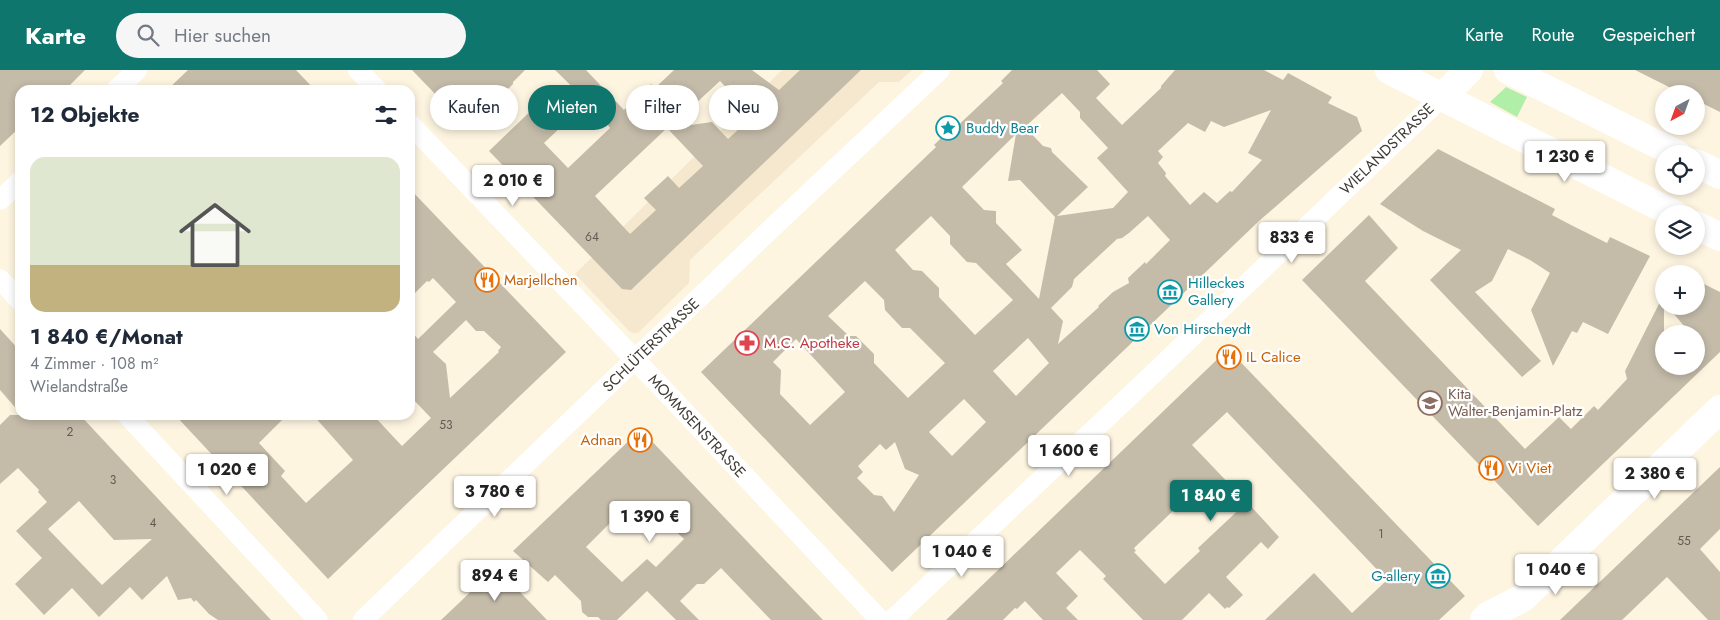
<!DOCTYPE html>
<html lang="de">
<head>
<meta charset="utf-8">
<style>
  :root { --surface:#fff; --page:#f6f6f7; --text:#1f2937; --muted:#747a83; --line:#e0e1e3; --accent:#0f766e }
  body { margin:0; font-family:Jost,sans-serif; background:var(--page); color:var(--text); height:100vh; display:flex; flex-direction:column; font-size:19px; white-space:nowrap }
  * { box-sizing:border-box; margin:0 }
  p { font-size:16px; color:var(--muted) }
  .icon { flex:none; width:28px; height:28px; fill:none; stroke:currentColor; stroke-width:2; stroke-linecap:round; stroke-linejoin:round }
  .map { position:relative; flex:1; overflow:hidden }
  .sheet { position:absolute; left:15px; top:15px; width:400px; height:335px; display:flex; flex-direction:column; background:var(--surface); border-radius:15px; box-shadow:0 2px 8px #0003 }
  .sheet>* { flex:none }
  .top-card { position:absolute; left:430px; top:15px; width:475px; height:45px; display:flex; gap:10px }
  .needle { width:32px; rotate:221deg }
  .controls { position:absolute; left:1655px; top:15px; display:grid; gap:10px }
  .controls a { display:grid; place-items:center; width:50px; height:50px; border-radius:50%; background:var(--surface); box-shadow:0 2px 8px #0003; font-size:25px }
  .price { position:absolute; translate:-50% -42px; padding:0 11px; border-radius:5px; background:#fff; color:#222; font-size:16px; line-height:32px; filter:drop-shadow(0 1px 2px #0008) }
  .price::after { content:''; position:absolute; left:50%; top:30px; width:15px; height:11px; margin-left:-8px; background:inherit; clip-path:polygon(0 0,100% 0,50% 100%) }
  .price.on { background:var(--accent); color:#fff }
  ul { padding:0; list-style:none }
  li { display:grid; align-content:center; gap:10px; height:265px; padding:0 15px }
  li+li { border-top:1px solid var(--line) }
  li span { display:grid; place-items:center; height:155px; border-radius:15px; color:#555 }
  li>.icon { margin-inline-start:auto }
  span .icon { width:90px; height:90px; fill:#fffc; stroke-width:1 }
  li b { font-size:21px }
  h2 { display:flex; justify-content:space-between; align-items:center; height:60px; padding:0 15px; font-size:21px }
  .tag { padding:0 18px; border-radius:22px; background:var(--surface); box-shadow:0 2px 8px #0003; font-size:18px; line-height:45px }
  .tag.on { background:var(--accent); color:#fff }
  header { display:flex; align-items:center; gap:30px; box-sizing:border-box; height:70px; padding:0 25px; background:var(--accent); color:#fff }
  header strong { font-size:24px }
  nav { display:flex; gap:28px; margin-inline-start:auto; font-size:18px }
  .search { width:350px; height:45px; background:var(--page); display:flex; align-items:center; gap:12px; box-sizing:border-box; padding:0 18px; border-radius:28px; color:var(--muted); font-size:19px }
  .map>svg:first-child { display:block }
  .built { fill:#f5e8ce }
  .grass { fill:#b1efa9 }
  .building { fill:#c4bba9; fill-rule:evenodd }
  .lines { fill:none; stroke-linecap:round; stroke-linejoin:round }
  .street { stroke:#fff; stroke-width:20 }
  .secondary { stroke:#fff; stroke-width:28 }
  .labels { text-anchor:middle; stroke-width:4.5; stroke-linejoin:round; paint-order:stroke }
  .number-label { font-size:12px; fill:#615c52 }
  .culture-label { font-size:15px; fill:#0d838f; stroke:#fff; text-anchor:start }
  .street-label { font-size:15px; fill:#403c35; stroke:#fff }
  .food-label { font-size:15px; fill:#c56008; stroke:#fff; text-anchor:start }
  .health-label { font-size:15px; fill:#be3a42; stroke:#fff; text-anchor:start }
  .education-label { font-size:15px; fill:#785e54; stroke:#fff; text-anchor:start }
</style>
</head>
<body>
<header>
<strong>Karte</strong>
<div class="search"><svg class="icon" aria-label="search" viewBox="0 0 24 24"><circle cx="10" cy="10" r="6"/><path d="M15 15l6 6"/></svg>Hier suchen</div>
<nav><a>Karte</a><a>Route</a><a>Gespeichert</a></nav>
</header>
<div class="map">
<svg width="1720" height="550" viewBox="0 0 1720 550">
  <rect width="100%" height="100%" fill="#fef5e1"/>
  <polygon class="built" points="782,0 912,0 899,12 879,12 690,190 689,213 638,263 633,263 629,261 575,204"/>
  <polygon class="grass" points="1506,17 1527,27 1517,47 1490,32"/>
  <g class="building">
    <polygon points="0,0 85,0 65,20 20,20 20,57 0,76"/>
    <polygon points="188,0 296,0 315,20 167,20"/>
    <polygon points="412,0 525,0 513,12 513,14 468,58"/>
    <path d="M555 0H586L624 40 651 14 655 18 674 0H752L779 20 800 0H861L631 220 622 219 489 81 540 32 562 42V56L544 73 568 98 610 58 599 43ZM720 11 753 46 728 69 712 52 669 58ZM667 58 703 96 679 118 668 106 644 128 656 140 630 164 595 126Z"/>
    <path d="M1012 0H1097L1110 14 1096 28 1122 55 1161 18V16L1175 0H1264L1283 10 1288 3 1332 27 1328 33 1357 47 1362 61 1259 151 892 502 701 302 936 77 934 75 949 60 951 62 1003 13 1001 11ZM1062 23 1080 42V48L1108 78 1097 88 1128 122 1113 138 1057 146 1088 117 1052 82 1051 78 1043 76 1025 57ZM1271 40 1248 83 1262 90 1232 122 1230 121 1217 133 1204 122 1190 135 1165 106 1166 103 1158 93 1163 87 1158 81 1188 53 1205 62 1211 51 1224 57ZM1016 64 1008 111 1020 110 1055 147 1039 229 1006 194 1022 180 996 153V141L984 140 962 117ZM931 146 950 166V174L967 192 976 193 1013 230 975 265 939 227V218L922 201 913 200 895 180ZM1148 146 1170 170 1146 194 1145 192 1128 208 1129 213 1113 222 1098 236 1099 237 1058 274 1063 251 1051 238 1072 217 1074 209 1117 169 1122 168 1129 163ZM865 211 884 230 885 240 902 258H910L945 293 908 328 874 293V284L856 266H849L828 246ZM1028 268 1049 293 1016 326 993 301ZM796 269 845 322 810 355 780 324 781 300 773 292ZM964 329 986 352 952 386 929 362ZM895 372 905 399 919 405 894 442 882 426 874 425 857 408 863 402 858 396 880 374 886 380Z"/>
    <polygon points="1635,0 1720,0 1720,42 1696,30 1696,24 1683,24"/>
    <polygon points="1438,79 1555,139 1552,145 1571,155 1607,173 1610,167 1650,186 1608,264 1583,252 1577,263 1572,261 1553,296 1531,240 1550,203 1530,190 1508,179 1492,211 1475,222 1541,291 1522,307 1430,210 1461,180 1423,161 1380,134"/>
    <path d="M410 119 566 282 328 509 175 345H287L259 373 285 401 281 406 306 433 353 390 313 345H373L402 376 431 348 410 326V260L418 269 456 232 433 208 429 212 427 211 410 228ZM466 250 476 261H484L501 277 498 281 499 282 450 328 446 294 433 282Z"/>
    <polygon points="1369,145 1398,178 1365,211 1525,379 1559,347 1571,359 1594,336 1598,340 1627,309 1625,301 1664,224 1664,296 1696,296 1696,264 1691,264 1667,236 1696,236 1696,210 1720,222 1720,282 1538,456 1302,210"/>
    <polygon points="0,259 20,281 20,343 0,320"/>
    <polygon points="1228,279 1465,526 1439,550 1265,550 1314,503 1352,543 1387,510 1227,342 1192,375 1236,421 1213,428 1198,412 1174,433 1176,436 1173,439 1174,440 1134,478 1136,481 1134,482 1165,514 1200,481 1198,478 1247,432 1279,467 1268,479 1261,472 1226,507 1243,525 1229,538 1227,537 1225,539 1209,523 1182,550 1143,550 1103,509 1106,506 1080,480 1056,503 1078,526 1066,538 1078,550 1043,550 1025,531 1017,539 1015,538 1003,550 946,550"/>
    <path d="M10 345H80L271 550H218L209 544 196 530 194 532 191 528 178 530 167 506 142 530 130 517 99 547 72 518 44 545 15 514 42 488 16 461 47 432 38 422 39 420 18 398 0 414V355ZM79 431 114 470 152 469 102 515 48 459Z"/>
    <path d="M644 363 763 488 823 550H771L721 498 704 514H697L680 531 699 550H676L647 521 617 550H601L598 547H588L582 542 581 531 555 505 548 512 513 481 636 364ZM652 439 684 469 656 497 647 489 622 512 586 477 621 442 634 456Z"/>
    <polygon points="1720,397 1720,459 1700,479 1720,502 1720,550 1708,550 1667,507 1622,550 1560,550"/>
    <polygon points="496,497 547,550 441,550 459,533"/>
  </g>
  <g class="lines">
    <g class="street">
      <polyline points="358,0 377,20"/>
      <polyline points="116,20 137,0"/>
      <polyline points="410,54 664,320 880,550"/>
      <polyline points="0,130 20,111"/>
      <polyline points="0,209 20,231"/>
      <polyline points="127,345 318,550"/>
      <polyline points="363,550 774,156 940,0"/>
      <polyline points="892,550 1155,302 1442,27"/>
    </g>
    <g class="secondary">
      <polyline points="1389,0 1674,144"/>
      <polyline points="1508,0 1677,84"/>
      <polyline points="1442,27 1469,0"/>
      <polyline points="1696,93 1720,105"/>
      <polyline points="1696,155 1720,167"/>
      <polyline points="1484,550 1489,545 1523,528 1720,339"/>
    </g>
  </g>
  <defs>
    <g id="sight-ring" transform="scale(1.25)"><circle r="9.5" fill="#fff" stroke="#0f9aa8" stroke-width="1.5"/><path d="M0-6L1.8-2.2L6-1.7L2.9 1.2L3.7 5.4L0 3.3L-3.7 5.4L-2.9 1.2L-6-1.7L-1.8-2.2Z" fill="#0f9aa8"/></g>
    <g id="restaurant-ring" transform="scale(1.25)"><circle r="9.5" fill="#fff" stroke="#e8710a" stroke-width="1.5"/><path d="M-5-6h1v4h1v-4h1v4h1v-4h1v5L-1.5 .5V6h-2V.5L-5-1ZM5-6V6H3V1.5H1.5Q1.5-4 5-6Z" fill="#e8710a"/></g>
    <g id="museum-ring" transform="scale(1.25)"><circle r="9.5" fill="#fff" stroke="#0f9aa8" stroke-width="1.5"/><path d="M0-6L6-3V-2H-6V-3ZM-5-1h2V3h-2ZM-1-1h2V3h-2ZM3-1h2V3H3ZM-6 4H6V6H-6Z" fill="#0f9aa8"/></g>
    <g id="pharmacy-ring" transform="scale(1.25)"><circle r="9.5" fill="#fff" stroke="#e0444e" stroke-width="1.5"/><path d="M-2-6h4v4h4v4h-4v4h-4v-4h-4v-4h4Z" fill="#e0444e"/></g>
    <g id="school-ring" transform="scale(1.25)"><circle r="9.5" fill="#fff" stroke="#8d6e63" stroke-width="1.5"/><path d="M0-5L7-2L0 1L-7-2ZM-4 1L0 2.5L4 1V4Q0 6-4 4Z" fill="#8d6e63"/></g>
  </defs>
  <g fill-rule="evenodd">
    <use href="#sight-ring" x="948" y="58"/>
    <use href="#restaurant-ring" x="487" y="210"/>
    <use href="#museum-ring" x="1170" y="222"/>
    <use href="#museum-ring" x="1137" y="259"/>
    <use href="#pharmacy-ring" x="747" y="273"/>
    <use href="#restaurant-ring" x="1229" y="287"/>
    <use href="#school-ring" x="1430" y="333"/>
    <use href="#restaurant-ring" x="640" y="370"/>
    <use href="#restaurant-ring" x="1491" y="398"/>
    <use href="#museum-ring" x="1438" y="506"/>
  </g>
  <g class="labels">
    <g class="number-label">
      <text x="592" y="171">64</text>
      <text x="446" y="359">53</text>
      <text x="70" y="366">2</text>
      <text x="113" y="414">3</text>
      <text x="153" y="457">4</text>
      <text x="1381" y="468">1</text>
      <text x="1684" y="475">55</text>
    </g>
    <g class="culture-label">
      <text x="966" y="63">Buddy Bear</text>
      <text x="1188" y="218">Hilleckes<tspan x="1188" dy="17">Gallery</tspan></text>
      <text x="1154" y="264">Von Hirscheydt</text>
      <text x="1420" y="511" text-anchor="end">G-allery</text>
    </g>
    <g class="street-label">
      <text transform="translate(1387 79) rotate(-44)" y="5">WIELANDSTRASSE</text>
      <text transform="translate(651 275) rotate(-44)" y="5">SCHLÜTERSTRASSE</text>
      <text transform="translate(697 356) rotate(47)" y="5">MOMMSENSTRASSE</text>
    </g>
    <g class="food-label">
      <text x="504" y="215">Marjellchen</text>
      <text x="1246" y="292">IL Calice</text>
      <text x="622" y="375" text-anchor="end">Adnan</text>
      <text x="1508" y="403">Vi Viet</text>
    </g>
    <g class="health-label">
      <text x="764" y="278">M.C. Apotheke</text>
    </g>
    <g class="education-label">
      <text x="1448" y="329">Kita<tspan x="1448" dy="17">Walter-Benjamin-Platz</tspan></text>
    </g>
  </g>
</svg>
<div class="controls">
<a><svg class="needle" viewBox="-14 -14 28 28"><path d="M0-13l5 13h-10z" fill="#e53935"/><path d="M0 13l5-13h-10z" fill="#747a83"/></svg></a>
<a><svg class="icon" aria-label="locate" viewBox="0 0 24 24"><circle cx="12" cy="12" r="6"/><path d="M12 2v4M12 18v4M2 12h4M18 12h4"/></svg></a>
<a><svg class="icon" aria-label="layers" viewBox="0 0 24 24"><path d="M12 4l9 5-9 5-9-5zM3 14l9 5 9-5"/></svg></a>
<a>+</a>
<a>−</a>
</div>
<b class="price" style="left:1565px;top:113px">1 230 €</b>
<b class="price" style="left:513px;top:137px">2 010 €</b>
<b class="price" style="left:1292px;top:194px">833 €</b>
<b class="price" style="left:1069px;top:407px">1 600 €</b>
<b class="price" style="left:227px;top:426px">1 020 €</b>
<b class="price" style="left:1655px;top:430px">2 380 €</b>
<b class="price" style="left:495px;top:448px">3 780 €</b>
<b class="price on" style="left:1211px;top:452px">1 840 €</b>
<b class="price" style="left:650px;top:473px">1 390 €</b>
<b class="price" style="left:962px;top:508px">1 040 €</b>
<b class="price" style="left:1556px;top:526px">1 040 €</b>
<b class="price" style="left:495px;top:532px">894 €</b>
<div class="top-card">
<a class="tag">Kaufen</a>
<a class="tag on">Mieten</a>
<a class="tag">Filter</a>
<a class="tag">Neu</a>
</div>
<section class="sheet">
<h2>12 Objekte<svg class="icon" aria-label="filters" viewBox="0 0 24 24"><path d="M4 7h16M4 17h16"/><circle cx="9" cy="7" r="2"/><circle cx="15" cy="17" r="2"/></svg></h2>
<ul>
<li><span style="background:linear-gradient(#dfe7d0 70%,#c2b280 0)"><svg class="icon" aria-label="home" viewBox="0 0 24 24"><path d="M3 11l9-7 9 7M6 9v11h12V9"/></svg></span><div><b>1 840 €/Monat</b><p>4 Zimmer · 108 m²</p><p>Wielandstraße</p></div></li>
</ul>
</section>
</div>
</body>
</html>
